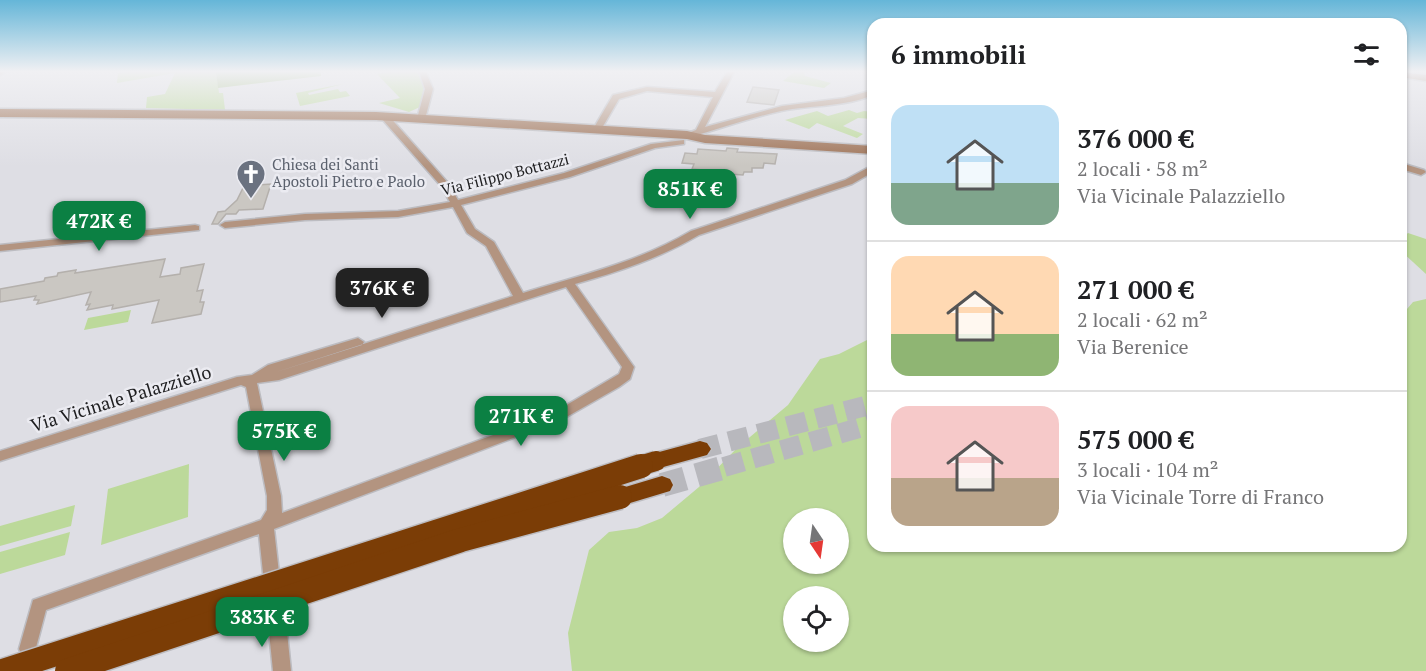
<!DOCTYPE html>
<html lang="it">
<head>
<meta charset="utf-8">
<style>
  :root { --surface:#fff; --page:#f2f2f2; --text:#202124; --muted:#757577; --line:#e0e0e0; --accent:#0b8043 }
  body { margin:0; font-family:"PT Serif",serif; background:var(--page); color:var(--text); height:100vh; display:flex; flex-direction:column; font-size:22px; white-space:nowrap }
  * { box-sizing:border-box; margin:0 }
  p { font-size:20px; color:var(--muted) }
  .icon { flex:none; width:33px; height:33px; fill:none; stroke:currentColor; stroke-width:2; stroke-linecap:round; stroke-linejoin:round }
  .map { position:relative; flex:1; overflow:hidden }
  .details { position:absolute; left:867px; top:18px; width:540px; height:534px; display:flex; flex-direction:column; background:var(--surface); border-radius:18px; box-shadow:0 2px 4px #0004 }
  .details>* { flex:none }
  .needle { width:39px; rotate:167deg }
  .fabs { position:absolute; left:783px; top:508px; display:grid; gap:12px }
  .fabs a { display:grid; place-items:center; width:66px; height:66px; border-radius:50%; background:var(--surface); box-shadow:0 2px 4px #0004; font-size:30px }
  .price { position:absolute; translate:-50% -51px; padding:0 14px; border-radius:12px; background:var(--accent); color:#fff; font-size:20px; line-height:39px; filter:drop-shadow(0 2px 3px #0008) }
  .price::after { content:''; position:absolute; left:50%; top:36px; width:18px; height:14px; margin-left:-9px; background:inherit; clip-path:polygon(0 0,100% 0,50% 100%) }
  .price.selected { background:#222; color:#fff }
  ul { padding:0; list-style:none }
  li { display:flex; align-items:center; gap:18px; height:150px; padding:0 24px }
  li+li { border-top:2px solid var(--line) }
  li span { display:grid; place-items:center; flex:none; width:168px; height:120px; border-radius:18px; color:#555 }
  li>.icon { margin-inline-start:auto }
  span .icon { width:72px; height:72px; fill:#fffc; stroke-width:1 }
  li b { font-size:26px }
  h2 { display:flex; justify-content:space-between; align-items:center; height:72px; padding:0 24px; font-size:26px }
  .map>svg:first-child { display:block }
  .green { fill:#bcd99a; fill-rule:evenodd }
  .forest { fill:#99ba71 }
  .building { fill:#cac7c2; stroke:#b4b0ac; stroke-width:1.5 }
  .lines { fill:none; stroke-linecap:round; stroke-linejoin:round }
  .highway-tunnel-far1 { stroke:#b8b8bd; stroke-width:20; stroke-dasharray:20 10; stroke-linecap:butt }
  .highway-tunnel { stroke:#b8b8bd; stroke-width:24; stroke-dasharray:24 12; stroke-linecap:butt }
  .street-casing { stroke:#bcbcc1; stroke-width:3 }
  .secondary-casing { stroke:#bcbcc1; stroke-width:3 }
  .highway-casing { stroke:#bcbcc1; stroke-width:3 }
  .street { fill:#b39480; fill-rule:evenodd }
  .secondary { fill:#9c6f52; fill-rule:evenodd }
  .highway { fill:#7b3d06; fill-rule:evenodd }
  .highway-bridge-far1-casing { stroke:#bcbcc1; stroke-width:22; stroke-linecap:butt }
  .highway-bridge-casing { stroke:#bcbcc1; stroke-width:27; stroke-linecap:butt }
  .highway-bridge-far1 { stroke:#7b3d06; stroke-width:20 }
  .highway-bridge { stroke:#7b3d06; stroke-width:24 }
  .labels { text-anchor:middle; stroke-width:5; stroke-linejoin:round; paint-order:stroke }
  .far-worship-label { font-size:15px; fill:#5b616d; stroke:#ebebf1; text-anchor:start }
  .far-street-label { font-size:15px; fill:#202022; stroke:#ebebf1 }
  .street-label { font-size:18px; fill:#202022; stroke:#ebebf1 }
</style>
</head>
<body>
<div class="map">
<svg width="1426" height="671" viewBox="0 0 1426 671">
  <rect width="100%" height="100%" fill="#dedee4"/>
  <g class="green">
    <polygon points="128,72 216,72 219,93 223,93 225,110 146,108 147,97 165,94 175,73 117,83 118,73"/>
    <polygon points="387,72 417,72 424,86 420,107 409,112 379,103 400,98 377,74"/>
    <polygon points="794,72 804,72 805,76 831,83 824,88 783,81"/>
    <polygon points="343,84 308,93 309,95 338,89 340,92 346,91 350,96 300,106 296,93"/>
    <polygon points="849,110 857,113 864,111 873,112 873,119 858,118 843,126 863,134 857,138 817,123 809,129 785,120 817,111 828,116"/>
    <polygon points="1408,233 1426,239 1426,274 1401,251 1401,239"/>
    <path d="M1426 299V671H572L568 633 589 550 609 532 637 528 662 518 699 487 738 447 788 405 820 359 839 354 873 337V546H1401V316L1413 302ZM794 519H838V564H794ZM794 597H838V642H794Z"/>
    <polygon points="131,310 128,322 84,330 88,318"/>
    <polygon points="189,464 188,517 101,545 108,489"/>
    <polygon points="75,505 71,526 0,546 0,526"/>
    <polygon points="70,532 65,555 0,574 0,552"/>
  </g>
  <polygon class="forest" points="216,72 321,72 317,74 321,73 321,76 218,88"/>
  <g class="building">
    <polygon points="753,87 779,90 774,105 747,102"/>
    <polygon points="727,148 738,149 737,152 777,154 775,164 764,163 763,168 752,168 752,172 744,172 743,175 701,172 702,170 692,169 694,164 682,163 685,153 697,154 698,149 726,151"/>
    <polygon points="271,184 263,209 239,210 236,214 226,214 218,224 212,224 218,212 225,211 237,200 244,186"/>
    <polygon points="165,259 160,277 180,274 181,268 204,264 197,291 203,290 200,302 204,302 201,314 152,323 159,300 112,309 113,305 87,310 90,304 86,305 91,292 37,304 39,300 34,300 36,296 0,302 0,289 44,281 45,278 57,276 58,273 76,270 75,273"/>
  </g>
  <g class="lines">
    <g class="highway-tunnel-far1">
      <polyline points="700,449 873,404"/>
      <polyline points="724,467 873,424"/>
    </g>
    <polyline class="highway-tunnel" points="662,485 729,466"/>
    <g class="street-casing">
      <g id="street">
        <polygon points="0,72 5,72 0,75"/>
        <polygon points="419,72 426,72 433,89 425,119 421,121 417,119 425,89"/>
        <path d="M727 72H734L705 127 782 106 844 98 873 90V95C844 107 812 105 781 111 749 118 719 129 687 138L683 135 696 130 713 97 647 91 619 99 599 133 592 131 613 95 647 87 715 92Z"/>
        <path d="M382 115H388L448 183 458 200 564 173 651 144 684 140V144L655 148 570 177 461 205 475 229 494 242 523 293C581 275 639 262 691 231L845 180 873 165V172L852 184 699 235C660 258 618 272 575 284L634 367 630 379 619 387 563 419 274 529 279 573 277 578 271 580 265 578 263 573 259 534 46 610 34 655 28 657 22 655 19 649 33 600 261 520 267 510V496L246 387 241 385 0 461V451L237 377 252 375 268 365 358 338 364 342 362 345 273 373 513 296 486 246 467 233 453 207 398 217 305 220 225 228 220 225 225 222 305 214 398 211 450 202 441 186 382 119ZM566 287 622 367 619 374 553 413 282 513 281 496 257 383 279 380Z"/>
        <polygon points="1401,163 1424,170 1426,172 1421,175 1401,169"/>
        <polygon points="195,225 199,226 199,230 0,251 0,245"/>
        <polygon points="277,614 283,616 286,622 291,671 273,671 268,622 271,616"/>
      </g>
    </g>
    <g class="secondary-casing">
      <g id="secondary">
        <polygon points="1401,72 1426,75 1426,81 1401,77"/>
        <polygon points="0,109 376,112 687,131 705,135 873,146 873,154 705,143 687,139 376,120 0,117"/>
      </g>
    </g>
    <g class="highway-casing">
      <g id="highway">
        <polygon points="700,441 707,443 711,449 707,455 656,469 648,467 645,461 648,455"/>
        <polygon points="662,476 670,479 673,485 670,491 620,506 612,503 609,497 612,491"/>
      </g>
    </g>
    <use href="#street" class="street"/>
    <use href="#secondary" class="secondary"/>
    <use href="#highway" class="highway"/>
    <g class="highway-bridge-far1-casing">
      <polyline id="highway-bridge-far1" points="636,467 656,461"/>
    </g>
    <g class="highway-bridge-casing">
      <g id="highway-bridge">
        <polyline points="3,671 641,466"/>
        <polyline points="67,671 461,540 620,497"/>
      </g>
    </g>
    <use href="#highway-bridge-far1" class="highway-bridge-far1"/>
    <use href="#highway-bridge" class="highway-bridge"/>
  </g>
  <linearGradient id="sky" x2="0" y2="1"><stop stop-color="#65b6d8"/><stop offset="0.43" stop-color="#f0f0f3"/><stop offset="1" stop-color="#f0f0f3" stop-opacity="0"/></linearGradient>
  <rect width="1426" height="166" fill="url(#sky)"/>
  <defs>
    <g id="church-pin" transform="scale(1.5)"><path d="M0 17L-7.5 6A9.5 9.5 0 1 1 7.5 6Z" fill="#6b7280" stroke="#ebebf1"/><path d="M-1.2-6h2.4v3.5h3.3v2.4h-3.3V6h-2.4V-.1h-3.3v-2.4h3.3Z" fill="#fff"/></g>
  </defs>
  <g fill-rule="evenodd">
    <use href="#church-pin" x="251" y="174"/>
  </g>
  <g class="labels">
    <g class="far-worship-label">
      <text x="272" y="170">Chiesa dei Santi<tspan x="272" dy="17">Apostoli Pietro e Paolo</tspan></text>
    </g>
    <g class="far-street-label">
      <text transform="translate(505 175) rotate(-14)" y="5">Via Filippo Bottazzi</text>
    </g>
    <g class="street-label">
      <text transform="translate(121 399) rotate(-17)" y="6">Via Vicinale Palazziello</text>
    </g>
  </g>
</svg>
<div class="fabs">
<a><svg class="needle" viewBox="-14 -14 28 28"><path d="M0-13l5 13h-10z" fill="#e53935"/><path d="M0 13l5-13h-10z" fill="#757577"/></svg></a>
<a><svg class="icon" aria-label="locate" viewBox="0 0 24 24"><circle cx="12" cy="12" r="6"/><path d="M12 2v4M12 18v4M2 12h4M18 12h4"/></svg></a>
</div>
<b class="price" style="left:690px;top:220px">851K €</b>
<b class="price" style="left:99px;top:252px">472K €</b>
<b class="price selected" style="left:382px;top:319px">376K €</b>
<b class="price" style="left:521px;top:447px">271K €</b>
<b class="price" style="left:284px;top:462px">575K €</b>
<b class="price" style="left:262px;top:648px">383K €</b>
<section class="details">
<h2>6 immobili<svg class="icon" aria-label="filters" viewBox="0 0 24 24"><path d="M4 7h16M4 17h16"/><circle cx="9" cy="7" r="2"/><circle cx="15" cy="17" r="2"/></svg></h2>
<ul>
<li><span style="background:linear-gradient(#bfe0f5 65%,#7fa58c 0)"><svg class="icon" aria-label="home" viewBox="0 0 24 24"><path d="M3 11l9-7 9 7M6 9v11h12V9"/></svg></span><div><b>376 000 €</b><p>2 locali · 58 m²</p><p>Via Vicinale Palazziello</p></div></li>
<li><span style="background:linear-gradient(#ffd9b3 65%,#8fb573 0)"><svg class="icon" aria-label="home" viewBox="0 0 24 24"><path d="M3 11l9-7 9 7M6 9v11h12V9"/></svg></span><div><b>271 000 €</b><p>2 locali · 62 m²</p><p>Via Berenice</p></div></li>
<li><span style="background:linear-gradient(#f6c9c9 60%,#b9a48a 0)"><svg class="icon" aria-label="home" viewBox="0 0 24 24"><path d="M3 11l9-7 9 7M6 9v11h12V9"/></svg></span><div><b>575 000 €</b><p>3 locali · 104 m²</p><p>Via Vicinale Torre di Franco</p></div></li>
</ul>
</section>
</div>
</body>
</html>
